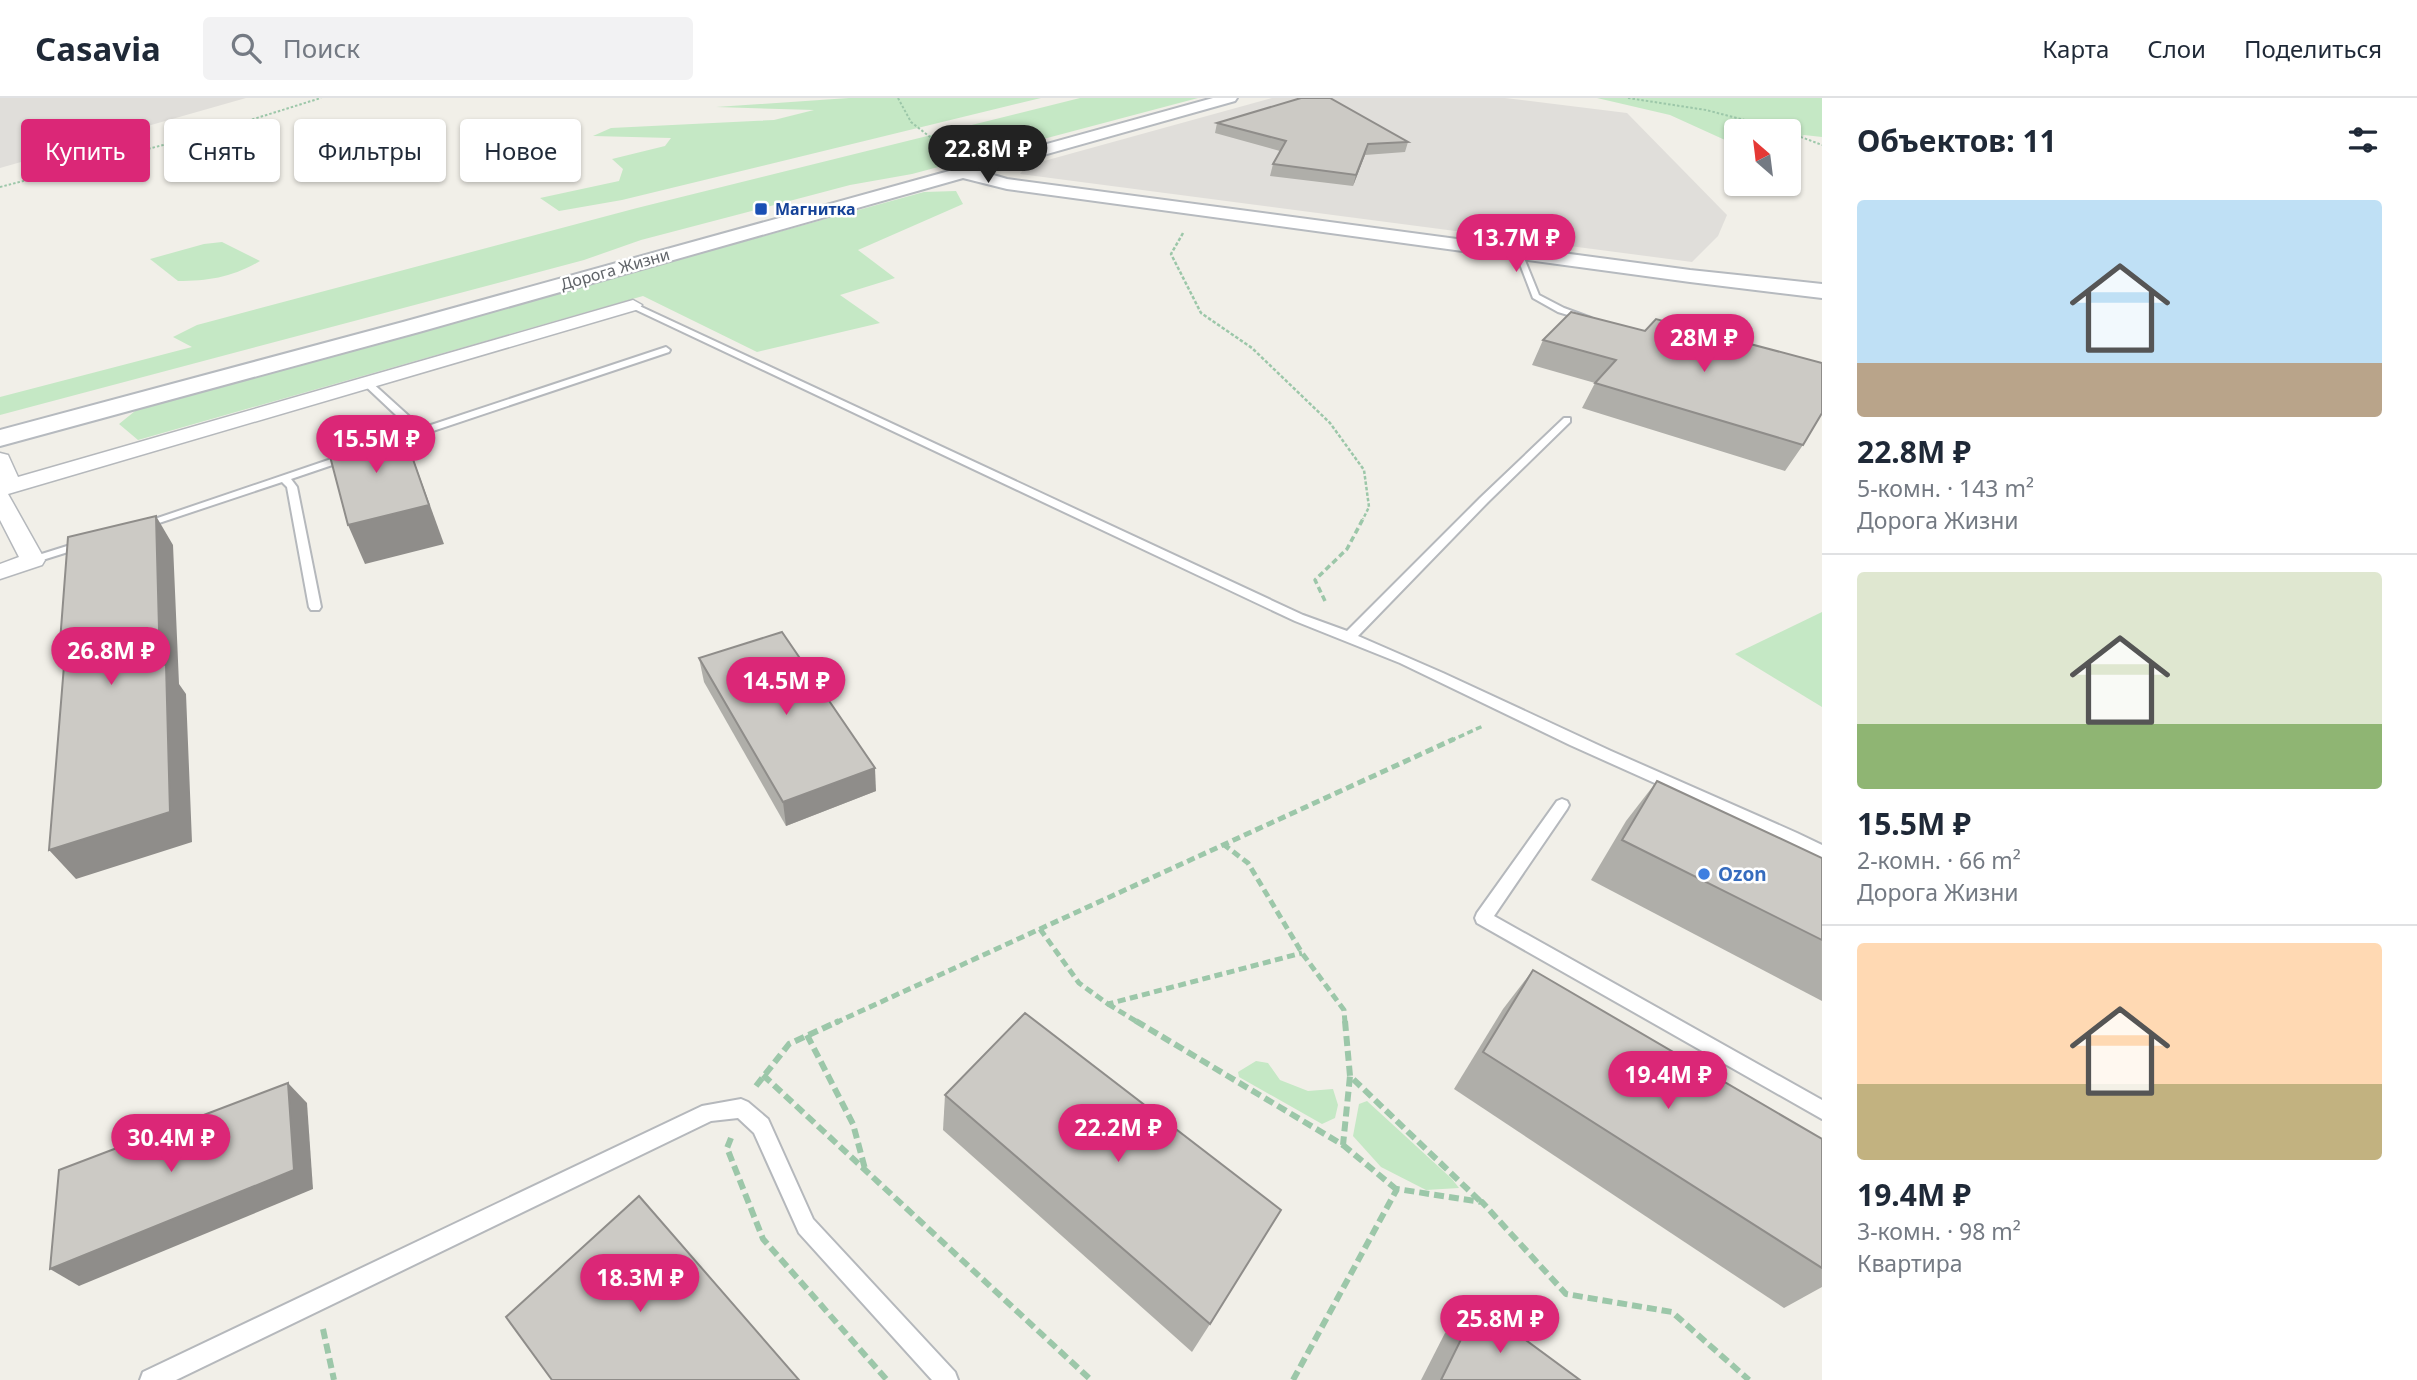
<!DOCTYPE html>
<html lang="ru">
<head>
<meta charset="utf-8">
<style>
  :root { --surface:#fff; --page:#f2f2f3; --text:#1f2937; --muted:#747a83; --line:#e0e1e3; --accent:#db2777 }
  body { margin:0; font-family:"Noto Sans",sans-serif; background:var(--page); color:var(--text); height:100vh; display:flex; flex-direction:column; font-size:26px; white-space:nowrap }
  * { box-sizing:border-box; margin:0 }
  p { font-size:23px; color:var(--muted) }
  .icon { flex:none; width:38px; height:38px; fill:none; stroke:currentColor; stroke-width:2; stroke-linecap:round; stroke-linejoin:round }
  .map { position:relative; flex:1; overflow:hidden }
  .sheet { display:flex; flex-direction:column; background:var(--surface); width:595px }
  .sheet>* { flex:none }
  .hud { position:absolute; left:21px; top:21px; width:665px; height:63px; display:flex; gap:14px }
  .needle { width:46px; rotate:332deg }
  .buttons { position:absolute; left:1724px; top:21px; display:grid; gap:14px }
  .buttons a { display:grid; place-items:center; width:77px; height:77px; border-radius:7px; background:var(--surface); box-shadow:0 2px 5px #0004; font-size:35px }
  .price { position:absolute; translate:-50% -60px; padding:0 16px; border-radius:24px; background:var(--accent); color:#fff; font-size:23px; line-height:46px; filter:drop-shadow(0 2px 4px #0008) }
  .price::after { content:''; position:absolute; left:50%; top:42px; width:21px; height:16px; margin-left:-10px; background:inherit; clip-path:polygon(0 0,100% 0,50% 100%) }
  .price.active { background:#222; color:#fff }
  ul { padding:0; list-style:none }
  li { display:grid; align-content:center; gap:14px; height:371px; padding:0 35px }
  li+li { border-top:2px solid var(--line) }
  li span { display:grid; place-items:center; height:217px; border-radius:7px; color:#555 }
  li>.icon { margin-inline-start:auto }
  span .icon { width:126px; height:126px; fill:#fffc; stroke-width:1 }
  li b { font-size:30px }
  h2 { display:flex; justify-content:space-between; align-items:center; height:84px; padding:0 35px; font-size:30px }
  .chip { padding:0 24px; border-radius:7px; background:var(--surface); box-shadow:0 2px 5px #0004; font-size:24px; line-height:63px }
  .chip.active { background:var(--accent); color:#fff }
  header { display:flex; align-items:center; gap:42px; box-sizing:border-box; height:98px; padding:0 35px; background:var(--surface); border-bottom:2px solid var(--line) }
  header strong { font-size:33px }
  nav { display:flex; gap:38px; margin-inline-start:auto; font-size:24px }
  .search { width:490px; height:63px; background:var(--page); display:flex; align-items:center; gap:18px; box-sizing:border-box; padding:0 24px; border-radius:7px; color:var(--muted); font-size:26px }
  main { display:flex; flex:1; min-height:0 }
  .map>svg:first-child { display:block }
  .industrial { fill:#e0deda }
  .green { fill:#c5e8c5 }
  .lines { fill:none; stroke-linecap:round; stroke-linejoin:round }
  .service-casing { stroke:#b5b8bc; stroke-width:4 }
  .minor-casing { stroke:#b5b8bc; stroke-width:3 }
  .secondary-casing { stroke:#b6babf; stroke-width:4 }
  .path-far4 { stroke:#9cc7a9; stroke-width:2; stroke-dasharray:2.5 2; stroke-linecap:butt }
  .path-far3 { stroke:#9cc7a9; stroke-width:2.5; stroke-dasharray:3.5 2; stroke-linecap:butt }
  .path-far2 { stroke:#9cc7a9; stroke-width:3.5; stroke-dasharray:6 3.5; stroke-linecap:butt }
  .path-far1 { stroke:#9cc7a9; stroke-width:5; stroke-dasharray:8 4.5; stroke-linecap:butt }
  .path { stroke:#9cc7a9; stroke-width:6; stroke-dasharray:10 5; stroke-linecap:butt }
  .service { fill:#fff; fill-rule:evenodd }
  .minor { fill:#fff; fill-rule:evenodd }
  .secondary { fill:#fff; fill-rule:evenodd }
  .wall { fill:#afaea9 }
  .shaded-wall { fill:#8f8d8a }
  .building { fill:#cccac5; stroke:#8f8d8a; stroke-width:2 }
  .transit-dot { fill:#1a4fb4; stroke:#fff; stroke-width:2.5 }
  .shop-dot { fill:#3f7fe0; stroke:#fff; stroke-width:2.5 }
  .labels { text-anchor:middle; stroke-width:5; stroke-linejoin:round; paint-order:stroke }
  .far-transit-label { font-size:16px; font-weight:bold; fill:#164399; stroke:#fff; text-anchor:start }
  .far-street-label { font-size:16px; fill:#5f6368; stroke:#fff }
  .shop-label { font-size:19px; font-weight:bold; fill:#366cbe; stroke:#fff; text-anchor:start }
</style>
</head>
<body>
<header>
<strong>Casavia</strong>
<div class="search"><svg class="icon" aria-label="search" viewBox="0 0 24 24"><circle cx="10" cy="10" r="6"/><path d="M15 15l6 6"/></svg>Поиск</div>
<nav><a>Карта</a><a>Слои</a><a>Поделиться</a></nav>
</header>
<main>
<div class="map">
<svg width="1822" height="1282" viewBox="0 0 1822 1282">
  <rect width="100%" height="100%" fill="#f1efe8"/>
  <g class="industrial">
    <polygon points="0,0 246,0 0,70"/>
    <polygon points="1272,0 1505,0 1627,15 1727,117 1718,138 1692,164 1020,76 1026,68"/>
  </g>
  <g class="green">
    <polygon points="849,0 1041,0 622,102 559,113 540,100 619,83 623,71 612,61 665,48 671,40 593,38 611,30 774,22 814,12 716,9"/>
    <polygon points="1080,0 1198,0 912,76 850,87 641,142 584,162 0,317 0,299 192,249 173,239 197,227 637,110"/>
    <polygon points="1597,0 1822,0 1822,39 1804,37 1789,45 1788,33 1736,33 1736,47 1670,17"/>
    <polygon points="956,93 963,106 858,152 895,180 840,197 880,225 757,254 643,198 138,342 119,326 140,309 924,94"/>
    <path d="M222 144 260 163C233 179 209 183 178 183L150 161 204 146Z"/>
    <polygon points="1822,514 1822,609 1735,556"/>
    <polygon points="1256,963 1268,965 1280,982 1308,993 1333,991 1338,1007 1335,1020 1322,1026 1239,979 1238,974"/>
    <polygon points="1367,1003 1452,1081 1459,1090 1426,1092 1381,1069 1353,1038 1359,1006"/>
  </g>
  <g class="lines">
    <g class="service-casing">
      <g id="service">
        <polygon points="1515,153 1522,155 1539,197 1564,210 1591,220 1591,224 1558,214 1533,200"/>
        <polygon points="633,205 1303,517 1347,533 1480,400 1564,320 1570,320 1570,324 1488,404 1358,538 1443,575 1611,653 1797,735 1822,747 1822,760 1570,647 1400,565 1295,523 630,209 629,207"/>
        <polygon points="666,249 670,252 669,254 388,348 383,345 384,343 413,333 361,284 369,282 422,330"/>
        <polygon points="349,355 354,358 353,360 291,381 297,389 321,509 319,512 311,512 309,509 287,389 282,384 147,429 139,429 137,427"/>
        <polygon points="83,443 87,444 87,448 33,465 27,462 29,460"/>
        <polygon points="1562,701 1567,703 1569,707 1567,711 1494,818 1822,1002 1822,1021 1477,825 1475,820 1477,815 1557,703"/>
        <polygon points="741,1001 748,1004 768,1021 813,1121 955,1274 958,1282 932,1282 799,1135 754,1035 738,1020 711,1023 176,1282 140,1282 143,1274 702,1008"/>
      </g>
    </g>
    <g class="minor-casing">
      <polygon id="minor" points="633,202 642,207 639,211 8,396 45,462 42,467 0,481 0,466 19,459 0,422 0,355 8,357 18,379"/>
    </g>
    <g class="secondary-casing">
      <polygon id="secondary" points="1213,0 1237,0 1235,3 983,74 1007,81 1690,172 1822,186 1822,200 1690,184 1007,91 963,80 419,234 0,348 0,332 403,224"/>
    </g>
    <g class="path-far4">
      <polyline points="898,0 911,24 948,53"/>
      <polyline points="1628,0 1706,12 1787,33"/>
      <polyline points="1788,34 1822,47"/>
      <polyline points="0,89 202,37 321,0"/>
    </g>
    <polyline class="path-far3" points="1183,135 1171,156 1201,215 1252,250 1330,325 1364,372 1369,409 1363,421"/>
    <g class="path-far2">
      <polyline points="1325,503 1315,482 1347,451 1364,419"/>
      <polyline points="1450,643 1483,628"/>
    </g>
    <g class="path-far1">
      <polyline points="1223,746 1248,765 1302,855 1344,912 1345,925"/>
      <polyline points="1040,831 1079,885 1108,906 1302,855"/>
      <polyline points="1108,906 1139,925"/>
      <polyline points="835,925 1454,641"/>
    </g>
    <g class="path">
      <polyline points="1136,923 1343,1047 1350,978"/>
      <polyline points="1345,923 1350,978 1481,1104"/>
      <polyline points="807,937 853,1026 865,1071"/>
      <polyline points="763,977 1091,1282"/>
      <polyline points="756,988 789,946 839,923"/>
      <polyline points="731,1040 727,1050 763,1141 887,1282"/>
      <polyline points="1343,1047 1396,1091"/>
      <polyline points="323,1231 334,1282"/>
      <polyline points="1293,1282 1397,1091 1482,1104 1566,1196 1672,1214 1749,1282"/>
    </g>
    <use href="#service" class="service"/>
    <use href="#minor" class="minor"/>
    <use href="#secondary" class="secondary"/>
  </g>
  <g class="wall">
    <polygon points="1217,25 1408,44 1405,54 1365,57 1353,88 1270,78 1273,66 1280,53 1215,35"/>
    <polygon points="1645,233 1803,347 1785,373 1582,310 1595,285 1532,267 1543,242"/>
    <polygon points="699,560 876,693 786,728 704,584"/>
    <polygon points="1657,683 1822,760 1822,903 1591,782 1626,723"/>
    <polygon points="1533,872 1822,1041 1822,1189 1784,1210 1454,991 1503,911"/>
    <polygon points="945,997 1210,1226 1192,1254 943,1032"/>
    <polygon points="1478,1207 1580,1282 1421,1282 1445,1235"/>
  </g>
  <g class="shaded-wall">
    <polygon points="1368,46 1365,57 1353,88 1356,77"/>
    <polygon points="401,327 444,446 365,466 348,427"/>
    <polygon points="156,418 173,447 179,586 186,596 192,744 76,781 49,752 160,568"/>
    <polygon points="66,543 82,574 60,544"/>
    <polygon points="875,670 876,693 786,728 783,704"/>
    <polygon points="288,985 307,1005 313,1091 79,1188 50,1171"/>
  </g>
  <g class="building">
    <polygon points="1301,0 1330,0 1408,44 1368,46 1356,77 1273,66 1286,43 1217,25"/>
    <polygon points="1571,214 1645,233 1656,221 1822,265 1822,315 1803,347 1595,285 1616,262 1543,242"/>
    <polygon points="401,327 429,407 348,427 326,343"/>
    <polygon points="156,418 160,568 166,566 170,714 49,752 66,543 60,544 68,439"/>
    <polygon points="782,534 875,670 783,704 699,560"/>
    <polygon points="1657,683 1822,760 1822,842 1622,742"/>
    <polygon points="1533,872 1822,1041 1822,1170 1483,954"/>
    <polygon points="1025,915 1281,1112 1210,1226 945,997"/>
    <polygon points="288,985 294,1072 50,1171 59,1072"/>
    <polygon points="639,1098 799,1282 552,1282 506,1219"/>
    <polygon points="1478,1207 1580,1282 1441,1282"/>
  </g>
  <rect class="transit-dot" x="754" y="104" width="14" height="14" rx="3.5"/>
  <circle class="shop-dot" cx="1704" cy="776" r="7"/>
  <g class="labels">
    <g class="far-transit-label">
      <text x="775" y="117">Магнитка</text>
    </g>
    <g class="far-street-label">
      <text transform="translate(615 171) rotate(-16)" y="6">Дорога Жизни</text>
    </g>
    <g class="shop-label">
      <text x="1718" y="783">Ozon</text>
    </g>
  </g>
</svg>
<div class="buttons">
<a><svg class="needle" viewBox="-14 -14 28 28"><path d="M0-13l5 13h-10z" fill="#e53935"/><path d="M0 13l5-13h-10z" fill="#747a83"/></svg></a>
</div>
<b class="price active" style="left:988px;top:87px">22.8M ₽</b>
<b class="price" style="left:1516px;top:176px">13.7M ₽</b>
<b class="price" style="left:1704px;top:276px">28M ₽</b>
<b class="price" style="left:376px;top:377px">15.5M ₽</b>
<b class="price" style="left:111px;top:589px">26.8M ₽</b>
<b class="price" style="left:786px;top:619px">14.5M ₽</b>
<b class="price" style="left:1668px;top:1013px">19.4M ₽</b>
<b class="price" style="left:1118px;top:1066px">22.2M ₽</b>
<b class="price" style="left:171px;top:1076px">30.4M ₽</b>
<b class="price" style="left:640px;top:1216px">18.3M ₽</b>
<b class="price" style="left:1500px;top:1257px">25.8M ₽</b>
<div class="hud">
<a class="chip active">Купить</a>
<a class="chip">Снять</a>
<a class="chip">Фильтры</a>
<a class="chip">Новое</a>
</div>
</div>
<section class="sheet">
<h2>Объектов: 11<svg class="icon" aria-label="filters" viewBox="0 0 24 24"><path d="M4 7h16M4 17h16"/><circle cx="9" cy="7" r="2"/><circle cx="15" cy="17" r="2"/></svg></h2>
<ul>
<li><span style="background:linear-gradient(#bfe0f5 75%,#b9a48a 0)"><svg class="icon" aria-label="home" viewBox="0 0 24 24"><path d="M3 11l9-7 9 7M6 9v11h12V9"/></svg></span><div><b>22.8M ₽</b><p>5-комн. · 143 m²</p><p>Дорога Жизни</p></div></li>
<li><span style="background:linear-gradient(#dfe7d0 70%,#8fb573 0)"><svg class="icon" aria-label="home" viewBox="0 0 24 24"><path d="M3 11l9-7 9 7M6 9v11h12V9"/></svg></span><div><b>15.5M ₽</b><p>2-комн. · 66 m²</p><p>Дорога Жизни</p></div></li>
<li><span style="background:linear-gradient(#ffd9b3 65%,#c2b280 0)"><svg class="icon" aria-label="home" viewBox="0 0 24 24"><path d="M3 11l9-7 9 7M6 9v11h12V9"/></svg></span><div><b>19.4M ₽</b><p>3-комн. · 98 m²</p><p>Квартира</p></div></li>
</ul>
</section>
</main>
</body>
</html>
